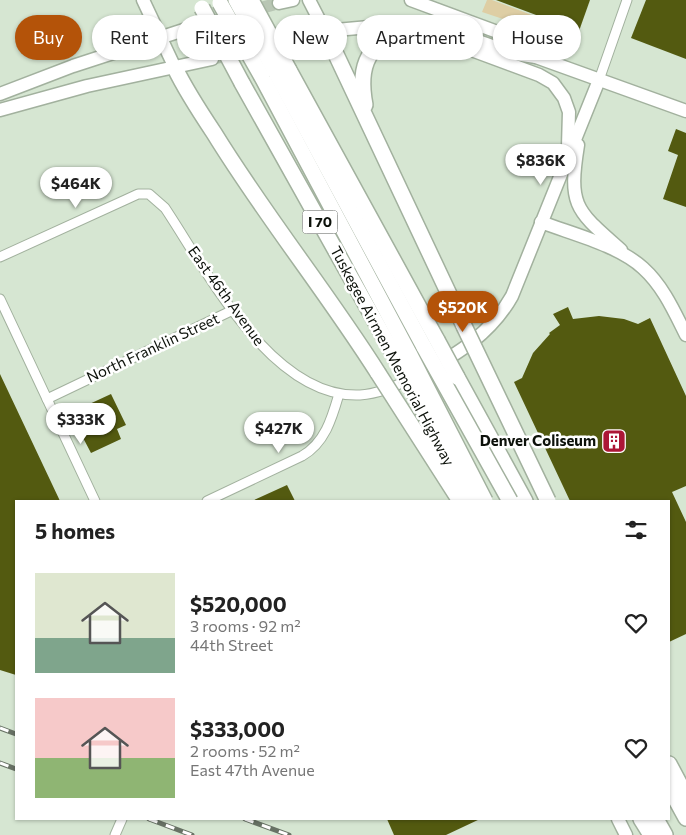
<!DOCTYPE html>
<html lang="en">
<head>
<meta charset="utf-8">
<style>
  :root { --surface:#fff; --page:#f6f6f6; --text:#222; --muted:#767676; --accent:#b45309 }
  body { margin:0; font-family:Commissioner,sans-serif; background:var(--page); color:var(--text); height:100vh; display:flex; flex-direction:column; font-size:19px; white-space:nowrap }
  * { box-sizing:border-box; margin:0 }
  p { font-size:16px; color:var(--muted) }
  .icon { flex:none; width:28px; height:28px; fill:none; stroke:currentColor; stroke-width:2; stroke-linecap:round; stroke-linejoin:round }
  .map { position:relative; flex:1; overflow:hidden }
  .sheet { position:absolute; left:15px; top:500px; width:655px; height:320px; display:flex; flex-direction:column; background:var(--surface); border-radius:0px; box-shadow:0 1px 4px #0004 }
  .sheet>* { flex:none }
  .banner { position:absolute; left:15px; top:15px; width:656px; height:45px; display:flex; gap:10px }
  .price { position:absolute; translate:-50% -42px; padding:0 11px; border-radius:18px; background:#fff; color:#222; font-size:16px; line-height:32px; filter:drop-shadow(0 1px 2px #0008) }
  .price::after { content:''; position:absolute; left:50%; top:30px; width:15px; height:11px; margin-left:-8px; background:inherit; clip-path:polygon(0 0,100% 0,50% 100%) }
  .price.on { background:var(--accent); color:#fff }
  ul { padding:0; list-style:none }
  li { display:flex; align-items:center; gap:15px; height:125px; padding:0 20px }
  li span { display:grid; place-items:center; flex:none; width:140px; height:100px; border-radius:0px; color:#555 }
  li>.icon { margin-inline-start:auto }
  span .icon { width:60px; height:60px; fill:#fffc; stroke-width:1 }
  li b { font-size:21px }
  h2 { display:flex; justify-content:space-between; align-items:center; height:60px; padding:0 20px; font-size:21px }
  .tag { padding:0 18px; border-radius:22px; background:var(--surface); box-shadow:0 1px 4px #0004; font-size:18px; line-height:45px }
  .tag.on { background:var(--accent); color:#fff }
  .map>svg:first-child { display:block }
  .green { fill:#decea4 }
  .building { fill:#535a10 }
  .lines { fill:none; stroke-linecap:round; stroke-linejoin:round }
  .secondary-tunnel { stroke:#b8c6b4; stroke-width:12; stroke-dasharray:12 6; stroke-linecap:butt }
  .street-casing { stroke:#a2b19e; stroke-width:11 }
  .secondary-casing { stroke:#a2b19e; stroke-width:15 }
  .highway-casing { stroke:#a2b19e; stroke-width:18 }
  .street { stroke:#fff; stroke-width:9 }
  .secondary { stroke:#fff; stroke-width:12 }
  .highway { stroke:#fff; stroke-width:15 }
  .rail-casing { stroke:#687265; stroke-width:5 }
  .rail { stroke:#fff; stroke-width:3; stroke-dasharray:9; stroke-linecap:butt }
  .highway-bridge-casing { stroke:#a2b19e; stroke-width:18; stroke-linecap:butt }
  .highway-bridge { stroke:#fff; stroke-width:15 }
  .labels { text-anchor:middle; stroke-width:5; stroke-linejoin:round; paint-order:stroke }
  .shield { fill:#fff; stroke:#555854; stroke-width:1 }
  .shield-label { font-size:14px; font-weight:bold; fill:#0c110a }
  .street-label { font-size:15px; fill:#0c110a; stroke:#fff }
  .poi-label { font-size:15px; font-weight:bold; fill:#0c110a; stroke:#fff; text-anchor:end }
</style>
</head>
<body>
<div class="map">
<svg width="686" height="835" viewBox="0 0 686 835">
  <rect width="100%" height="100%" fill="#d6e6d2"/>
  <polygon class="green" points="487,0 492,0 553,23 557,32 553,43 509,21 482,12"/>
  <g class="building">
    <polygon points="496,0 590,0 579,31"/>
    <polygon points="646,0 686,0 686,59 631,38"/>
    <polygon points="676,129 686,133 686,207 663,199 678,155 668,151"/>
    <polygon points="568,307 573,319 599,316 624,319 638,324 650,318 686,396 686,486 672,492 686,522 686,634 669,642 669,501 570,501 514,382 522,378 533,353 550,334 549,333 560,325 553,314"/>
    <polygon points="0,374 60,501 16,501 16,675 0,670"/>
    <polygon points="111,394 126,425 117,429 121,439 91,453 70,413"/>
    <polygon points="287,485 295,501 252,501"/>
    <polygon points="387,819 480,819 446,835 394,835"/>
  </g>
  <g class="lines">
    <g class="secondary-tunnel">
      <polyline points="193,27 279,3"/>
      <polyline points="212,59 297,38"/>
    </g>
    <g class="street-casing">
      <g id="street">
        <polyline points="599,80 627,0"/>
        <path d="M0 257 125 200 138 194H149L165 208C207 271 272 399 360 395 378 394 394 387 410 379"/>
        <polyline points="0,299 95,501"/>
        <polyline points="47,399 233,310"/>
        <path d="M207 501 302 456C325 443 332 418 339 394"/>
        <polyline points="115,835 122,819"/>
      </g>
    </g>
    <g class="secondary-casing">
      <g id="secondary">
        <polyline points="143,0 175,68"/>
        <polyline points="309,0 325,31"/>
        <polyline points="411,0 519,40 536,57"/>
        <polyline points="279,3 293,0"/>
        <polyline points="429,31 450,42 539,75 553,83 564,98 569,112 568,146"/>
        <polyline points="297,38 325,31 391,25 427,30 444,29 515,54 536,57 686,111"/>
        <polyline points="0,94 73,66 193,27"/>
        <polyline points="0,110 87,86 212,59"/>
        <path d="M578 145C568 207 576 210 621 250"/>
        <path d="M541 222C572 234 618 245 643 268 663 286 674 311 686 335"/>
        <path d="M420 375C457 354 491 334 512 296L599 80"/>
        <polyline points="618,819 626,835"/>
      </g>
    </g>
    <g class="highway-casing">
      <g id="highway">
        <polyline points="325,31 464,326"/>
        <path d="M175 68C186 91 200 112 214 133 265 216 326 291 378 373"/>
        <polyline points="289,70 437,340"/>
        <polyline points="276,73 424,347"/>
        <polyline points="262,77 410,355"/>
        <polyline points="242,83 398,362"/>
        <path d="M365 105C357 63 369 45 407 26"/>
        <polyline points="457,377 525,501"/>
        <polyline points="669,764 686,796"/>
        <polyline points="669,787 686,818"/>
        <polyline points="641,819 651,835"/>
        <polyline points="656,819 665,835"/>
      </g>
    </g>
    <use href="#street" class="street"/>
    <use href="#secondary" class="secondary"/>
    <use href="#highway" class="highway"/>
    <g class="rail-casing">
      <g id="rail">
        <polyline points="0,728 16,734"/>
        <polyline points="0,763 16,769"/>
        <polyline points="149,819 192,835"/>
        <polyline points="245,819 289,835"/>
      </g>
    </g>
    <use href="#rail" class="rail"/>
    <g class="highway-bridge-casing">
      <g id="highway-bridge">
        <polyline points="236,0 276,73"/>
        <polyline points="251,0 289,70"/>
        <polyline points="220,3 262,77"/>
        <polyline points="202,8 242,83"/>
        <polyline points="464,326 548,501"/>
        <polyline points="437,340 457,377"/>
        <polyline points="424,347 510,501"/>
        <polyline points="410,355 485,501"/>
        <polyline points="398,362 470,501"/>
        <polyline points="378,373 460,501"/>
      </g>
    </g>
    <use href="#highway-bridge" class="highway-bridge"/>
  </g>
  <defs>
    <g id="building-square" transform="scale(1.25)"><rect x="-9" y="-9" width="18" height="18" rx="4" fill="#ac1636" stroke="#fff"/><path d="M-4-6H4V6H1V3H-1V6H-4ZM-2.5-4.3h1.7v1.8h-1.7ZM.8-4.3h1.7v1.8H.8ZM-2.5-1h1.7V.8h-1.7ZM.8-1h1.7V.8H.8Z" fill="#fff"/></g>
  </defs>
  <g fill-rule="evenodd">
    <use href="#building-square" x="614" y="441"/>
  </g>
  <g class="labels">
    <rect class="shield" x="302.5" y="210.5" width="35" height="23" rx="4"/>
    <g class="shield-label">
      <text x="320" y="227">I 70</text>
    </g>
    <g class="street-label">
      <text transform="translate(226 296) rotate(54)" y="5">East 46th Avenue</text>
      <text transform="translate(153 348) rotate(-25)" y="5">North Franklin Street</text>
      <text transform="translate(392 356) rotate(62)" y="5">Tuskegee Airmen Memorial Highway</text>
    </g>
    <g class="poi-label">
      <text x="596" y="446">Denver Coliseum</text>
    </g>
  </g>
</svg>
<b class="price" style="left:541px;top:186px">$836K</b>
<b class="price" style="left:76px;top:209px">$464K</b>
<b class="price on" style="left:463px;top:333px">$520K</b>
<b class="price" style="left:81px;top:445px">$333K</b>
<b class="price" style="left:279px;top:454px">$427K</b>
<div class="banner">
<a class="tag on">Buy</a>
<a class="tag">Rent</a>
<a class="tag">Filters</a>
<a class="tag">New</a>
<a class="tag">Apartment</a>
<a class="tag">House</a>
</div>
<section class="sheet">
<h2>5 homes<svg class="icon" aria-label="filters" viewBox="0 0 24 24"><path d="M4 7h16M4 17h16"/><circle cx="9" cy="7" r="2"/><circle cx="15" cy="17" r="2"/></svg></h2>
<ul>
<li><span style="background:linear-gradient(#dfe7d0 65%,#7fa58c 0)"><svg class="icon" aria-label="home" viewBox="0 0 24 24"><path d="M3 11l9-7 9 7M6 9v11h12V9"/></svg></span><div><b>$520,000</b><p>3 rooms · 92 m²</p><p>44th Street</p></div><svg class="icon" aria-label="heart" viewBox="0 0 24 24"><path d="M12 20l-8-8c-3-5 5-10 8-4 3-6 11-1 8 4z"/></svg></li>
<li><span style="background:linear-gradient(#f6c9c9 60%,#8fb573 0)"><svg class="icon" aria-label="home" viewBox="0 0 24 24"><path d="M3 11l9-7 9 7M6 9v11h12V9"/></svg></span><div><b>$333,000</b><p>2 rooms · 52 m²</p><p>East 47th Avenue</p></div><svg class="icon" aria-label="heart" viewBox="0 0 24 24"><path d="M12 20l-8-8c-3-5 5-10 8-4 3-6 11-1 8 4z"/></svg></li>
</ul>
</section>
</div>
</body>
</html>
